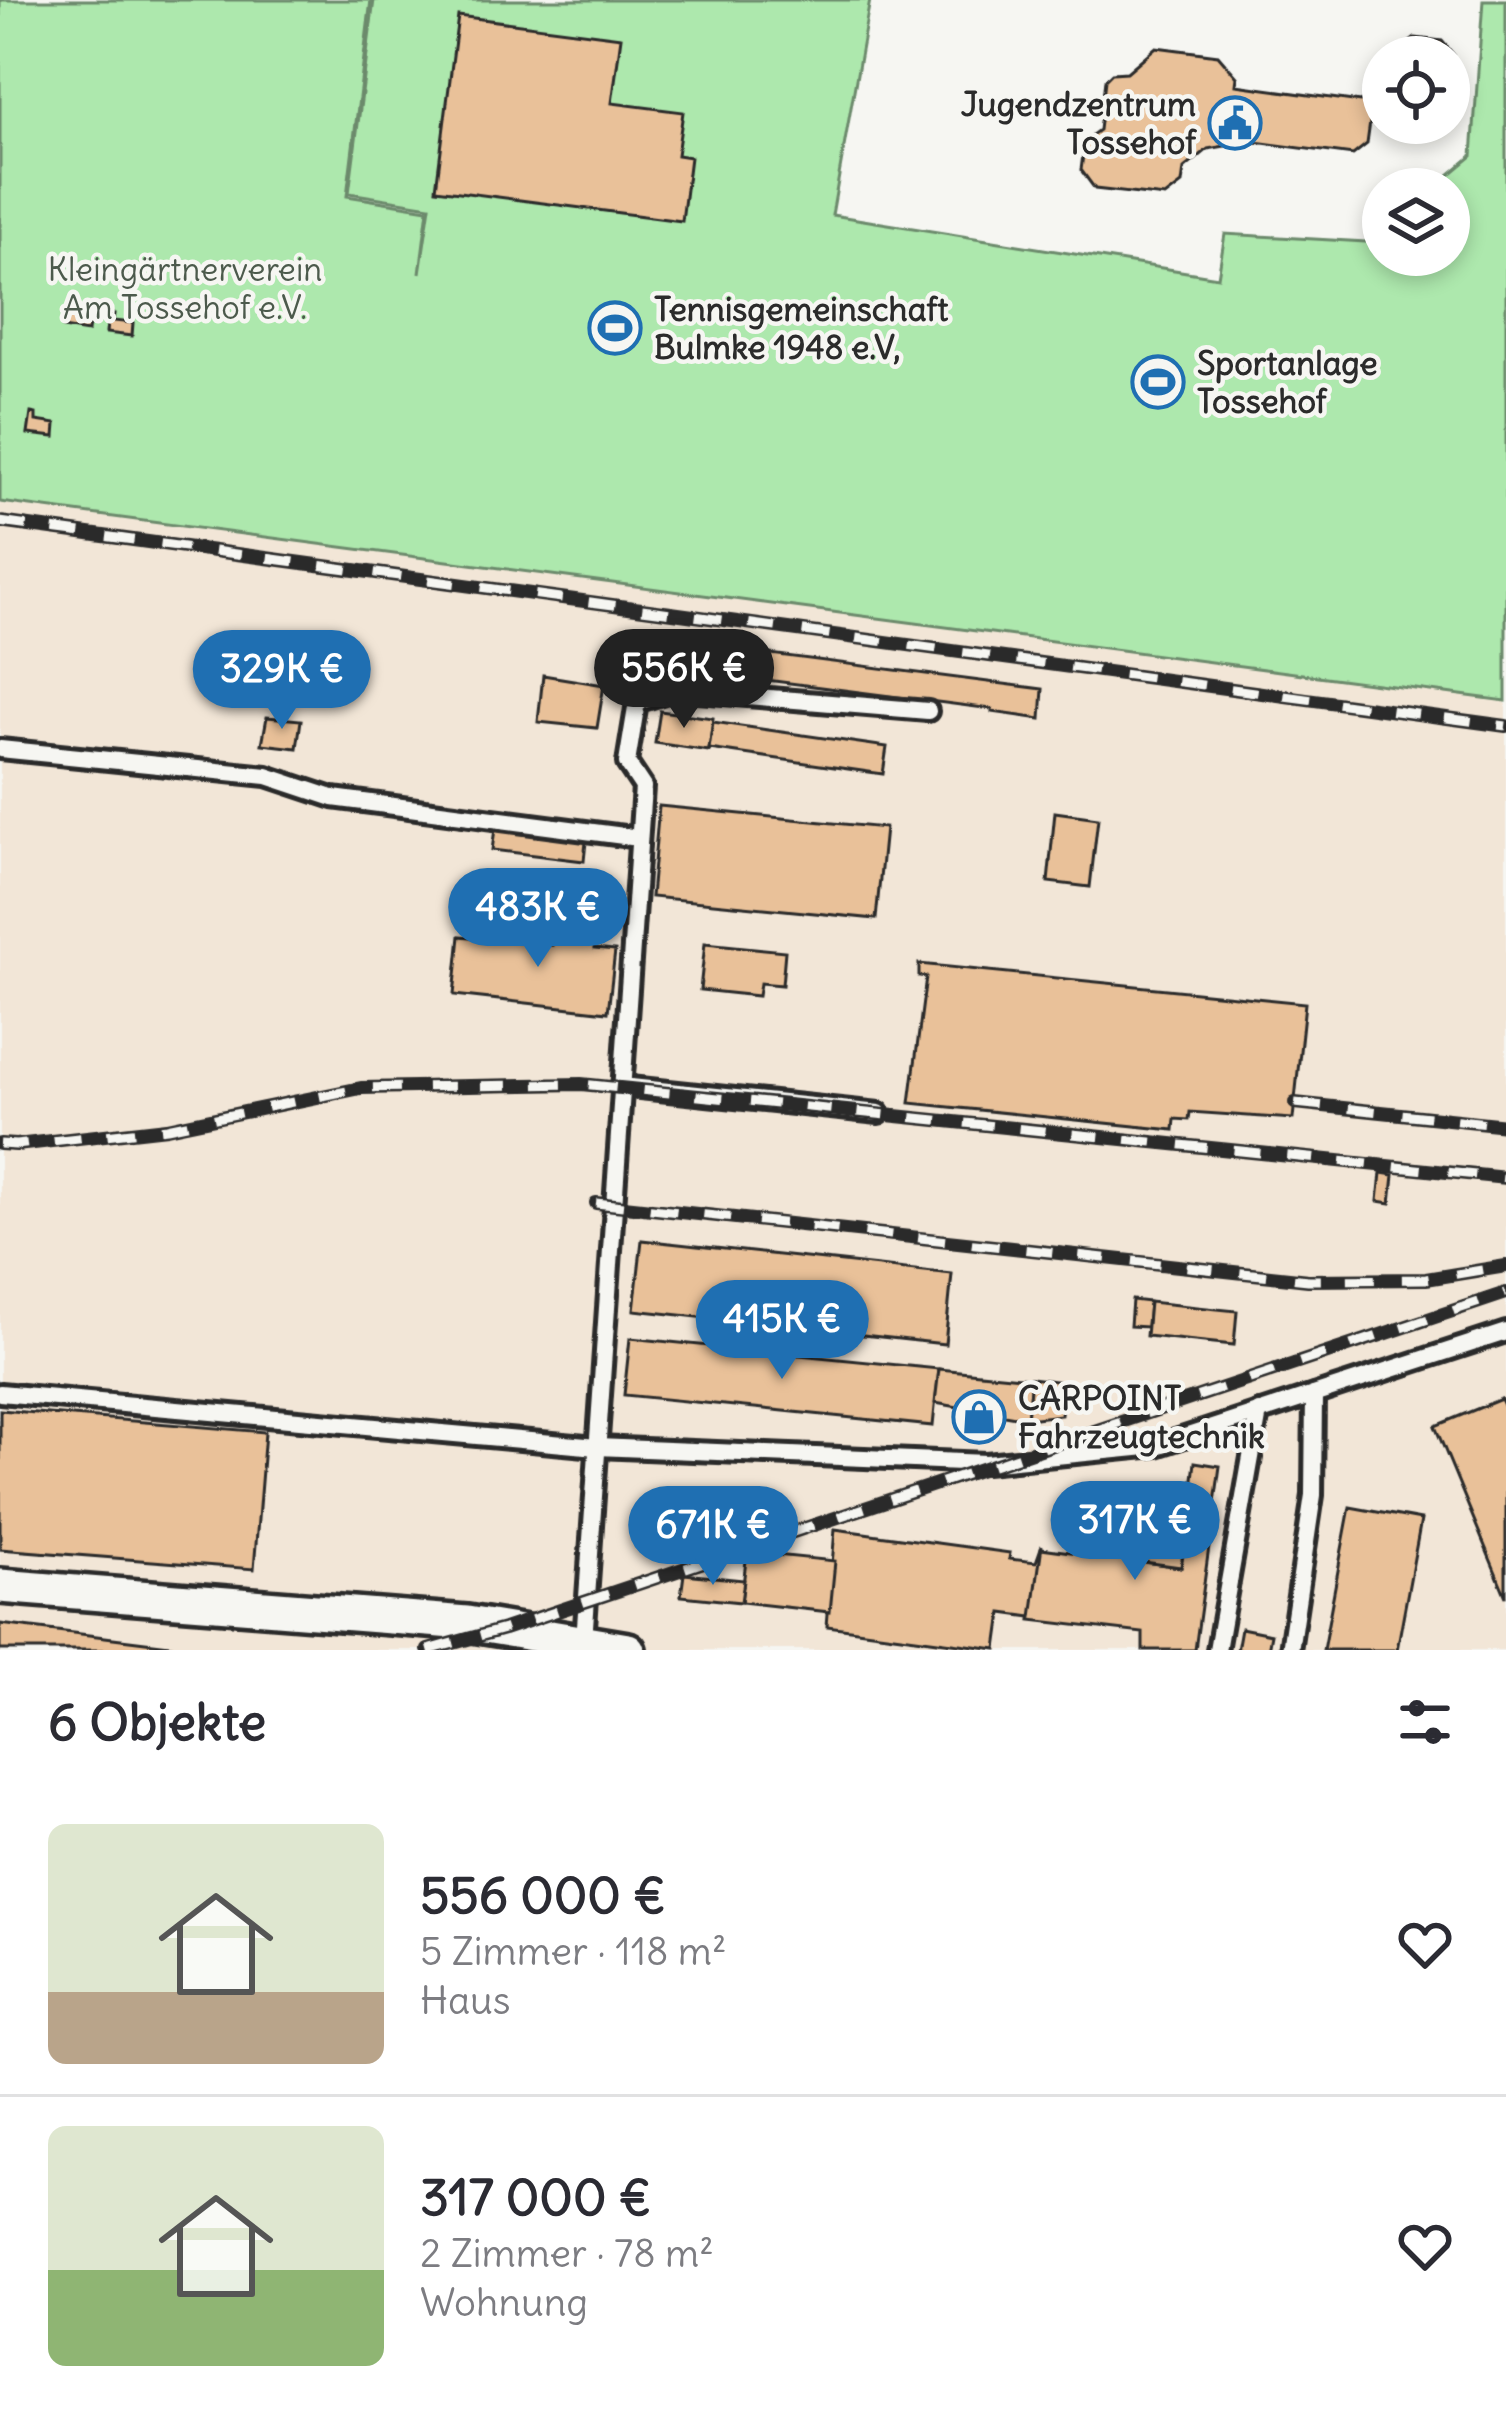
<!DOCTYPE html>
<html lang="de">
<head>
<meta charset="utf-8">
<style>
  :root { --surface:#fff; --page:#f2f2f3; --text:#2b2b33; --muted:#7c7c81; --line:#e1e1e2; --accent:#1f6fb2 }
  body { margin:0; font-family:Delius,sans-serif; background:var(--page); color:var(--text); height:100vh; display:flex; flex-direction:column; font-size:45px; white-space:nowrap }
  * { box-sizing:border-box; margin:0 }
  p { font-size:39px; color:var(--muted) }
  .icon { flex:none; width:66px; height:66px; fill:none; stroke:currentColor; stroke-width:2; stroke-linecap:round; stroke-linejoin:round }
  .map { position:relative; height:1650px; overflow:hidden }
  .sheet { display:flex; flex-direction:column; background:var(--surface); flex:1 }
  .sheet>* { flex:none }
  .tools { position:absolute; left:1362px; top:36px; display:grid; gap:24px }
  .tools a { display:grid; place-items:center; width:108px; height:108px; border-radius:50%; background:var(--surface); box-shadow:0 6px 18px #0003; font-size:60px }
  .price { position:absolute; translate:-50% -102px; padding:0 27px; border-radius:42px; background:var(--accent); color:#fff; font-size:39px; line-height:78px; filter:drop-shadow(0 3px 6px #0008) }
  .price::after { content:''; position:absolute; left:50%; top:72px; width:36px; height:27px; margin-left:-18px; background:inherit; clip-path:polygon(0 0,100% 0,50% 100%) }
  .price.current { background:#222; color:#fff }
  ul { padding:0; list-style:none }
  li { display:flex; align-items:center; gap:36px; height:300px; padding:0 48px }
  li+li { border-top:3px solid var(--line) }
  li span { display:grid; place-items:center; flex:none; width:336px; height:240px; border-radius:18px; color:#555 }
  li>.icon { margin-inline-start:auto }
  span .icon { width:144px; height:144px; fill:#fffc; stroke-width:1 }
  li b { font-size:51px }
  h2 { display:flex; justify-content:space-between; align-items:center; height:144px; padding:0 48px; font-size:51px }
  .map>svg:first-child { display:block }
  .built { fill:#f2e6d7 }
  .green { fill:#ade8ad; stroke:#6c8a6c; stroke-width:3 }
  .building { fill:#e9c199; stroke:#2b2b2b; stroke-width:3 }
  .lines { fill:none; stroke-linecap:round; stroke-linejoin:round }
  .service-casing { stroke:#2b2b2b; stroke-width:26 }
  .minor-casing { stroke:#2b2b2b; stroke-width:42 }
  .service { stroke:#f6f6f2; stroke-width:16 }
  .minor { stroke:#f6f6f2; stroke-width:33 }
  .rail-casing { stroke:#2b2b2b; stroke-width:14 }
  .rail { stroke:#f6f6f2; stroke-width:9; stroke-dasharray:27; stroke-linecap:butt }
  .labels { text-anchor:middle; stroke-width:9; stroke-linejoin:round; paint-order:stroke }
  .poi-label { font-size:33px; font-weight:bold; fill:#2b2b2b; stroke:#f6f6f2; text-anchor:start }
  .park-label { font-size:33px; fill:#4c5a4c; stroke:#f6f6f2 }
</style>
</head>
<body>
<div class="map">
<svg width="1506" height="1650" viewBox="0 0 1506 1650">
  <rect width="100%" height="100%" fill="#f6f6f2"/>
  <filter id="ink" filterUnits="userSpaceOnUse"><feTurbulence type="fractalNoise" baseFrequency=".00833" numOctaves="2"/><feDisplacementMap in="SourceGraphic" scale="24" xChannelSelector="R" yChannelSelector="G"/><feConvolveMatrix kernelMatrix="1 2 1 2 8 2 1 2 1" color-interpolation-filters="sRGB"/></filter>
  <g filter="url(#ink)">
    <polygon class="built" points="0,502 1506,701 1506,1650 0,1650"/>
    <polygon class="green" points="0,0 371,0 347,196 428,209 420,273 430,206 349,193 374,0 870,0 832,215 1218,277 1225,234 1383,243 1383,255 1449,255 1449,189 1432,189 1472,156 1483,0 1506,0 1506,701 0,502"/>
    <g class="building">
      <polygon points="458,16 621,37 612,103 683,112 677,155 690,157 682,221 436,189"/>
      <polygon points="1415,38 1442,41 1453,54 1449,80 1449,57 1401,57 1402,48"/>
      <polygon points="1156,47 1218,55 1237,77 1236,85 1360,102 1383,84 1383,107 1371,115 1367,144 1353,155 1225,138 1225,146 1208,149 1184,169 1182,184 1165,197 1095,189 1081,170 1085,140 1099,130 1105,80 1112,73 1127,72"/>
      <polygon points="86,311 91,311 88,332 63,328 64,315 85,318"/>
      <polygon points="108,314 114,314 113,321 133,323 132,336 106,333"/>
      <polygon points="31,413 36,414 36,421 56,424 55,437 28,434"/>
      <polygon points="669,641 1043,689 1041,719 992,712 992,709 665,667"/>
      <polygon points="543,675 604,685 597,728 538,722"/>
      <polygon points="660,711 713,718 709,751 655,743"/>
      <polygon points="267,717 301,720 297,748 262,744"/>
      <polygon points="713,722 887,747 883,774 709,749"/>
      <polygon points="659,806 885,828 876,919 651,897"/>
      <polygon points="1055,812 1098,818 1090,887 1048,882"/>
      <polygon points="496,822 587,832 584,861 492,850"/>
      <polygon points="554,922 596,927 594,949 615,951 608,1012 454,995 460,936 552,945"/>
      <polygon points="705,943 785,951 782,985 760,983 758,996 700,990"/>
      <polygon points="919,964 1305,1003 1293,1119 1190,1112 1189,1120 1175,1119 1174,1130 910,1103 926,977 919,976"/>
      <polygon points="1381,1173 1394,1175 1391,1203 1378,1201"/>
      <polygon points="642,1240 952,1274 945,1344 634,1310"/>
      <polygon points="1132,1300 1149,1302 1147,1327 1130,1326"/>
      <polygon points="1149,1302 1237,1311 1234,1345 1146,1336"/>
      <polygon points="630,1338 939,1369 933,1426 624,1395"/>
      <polygon points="939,1369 1031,1378 1027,1419 935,1403"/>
      <polygon points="1031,1378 1064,1382 1061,1415 1027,1419"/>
      <polygon points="1501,1399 1506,1410 1506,1597 1435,1426"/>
      <polygon points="0,1410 265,1432 254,1569 0,1549"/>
      <polygon points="1195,1462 1220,1466 1195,1650 1143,1650 1143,1633 1031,1620 1041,1548 1181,1567 1190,1499 1183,1499 1185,1487 1192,1487"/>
      <polygon points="1093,1493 1189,1505 1181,1567 1085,1554"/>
      <polygon points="1350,1507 1421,1520 1397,1650 1323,1650"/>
      <polygon points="835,1529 1010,1553 1009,1559 1036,1562 1042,1545 1032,1617 1002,1613 997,1649 827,1626"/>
      <polygon points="747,1552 835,1561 830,1612 741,1602"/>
      <polygon points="684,1574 744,1580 741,1602 681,1596"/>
      <polygon points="0,1624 210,1650 0,1650"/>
      <polygon points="1241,1628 1271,1634 1268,1650 1237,1650"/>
    </g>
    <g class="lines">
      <g class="service-casing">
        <g id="service">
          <polyline points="0,749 267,776 333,798 639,838"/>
          <polyline points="621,1086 879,1113"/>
          <polyline points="0,1393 597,1447 986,1463 1157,1446 1506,1332"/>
          <polyline points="584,1641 643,787 627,763 637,702 674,690 928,711"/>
          <polyline points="1217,1650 1259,1412"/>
          <polyline points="1290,1650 1313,1495 1314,1395"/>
        </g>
      </g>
      <g class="minor-casing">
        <polyline id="minor" points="0,1586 467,1623 628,1650"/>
      </g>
      <use href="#service" class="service"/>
      <use href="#minor" class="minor"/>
      <g class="rail-casing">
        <g id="rail">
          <polyline points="0,522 1506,726"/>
          <polyline points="1295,1103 1506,1125"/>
          <polyline points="0,1144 16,1145 167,1128 361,1088 581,1084 1506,1178"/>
          <polyline points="596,1203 1308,1280 1426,1279 1506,1266"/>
          <polyline points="428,1650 504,1629 1506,1293"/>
        </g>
      </g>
      <use href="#rail" class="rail"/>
    </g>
  </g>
  <defs>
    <g id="civic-ring" transform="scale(2.7)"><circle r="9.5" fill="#f6f6f2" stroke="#1f6fb2" stroke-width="1.5"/><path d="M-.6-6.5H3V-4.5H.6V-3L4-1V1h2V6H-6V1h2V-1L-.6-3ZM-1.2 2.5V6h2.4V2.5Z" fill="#1f6fb2"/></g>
    <g id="stadium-ring" transform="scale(2.7)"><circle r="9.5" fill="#f6f6f2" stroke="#1f6fb2" stroke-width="1.5"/><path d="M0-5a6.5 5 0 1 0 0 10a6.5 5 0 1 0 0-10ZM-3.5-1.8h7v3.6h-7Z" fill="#1f6fb2"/></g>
    <g id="shop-ring" transform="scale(2.7)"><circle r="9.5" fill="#f6f6f2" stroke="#1f6fb2" stroke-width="1.5"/><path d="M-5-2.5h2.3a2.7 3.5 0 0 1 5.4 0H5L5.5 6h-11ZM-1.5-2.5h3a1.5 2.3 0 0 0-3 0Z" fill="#1f6fb2"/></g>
  </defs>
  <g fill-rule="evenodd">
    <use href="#civic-ring" x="1235" y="123"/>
    <use href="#stadium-ring" x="615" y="328"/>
    <use href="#stadium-ring" x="1158" y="382"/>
    <use href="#shop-ring" x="979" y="1417"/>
  </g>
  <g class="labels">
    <g class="poi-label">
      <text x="1196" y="116" text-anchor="end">Jugendzentrum<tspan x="1196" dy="38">Tossehof</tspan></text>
      <text x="654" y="321">Tennisgemeinschaft<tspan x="654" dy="38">Bulmke 1948 e.V,</tspan></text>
      <text x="1197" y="375">Sportanlage<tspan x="1197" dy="38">Tossehof</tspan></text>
      <text x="1018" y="1410">CARPOINT<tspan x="1018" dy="38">Fahrzeugtechnik</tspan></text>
    </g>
    <g class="park-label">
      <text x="185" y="281">Kleingärtnerverein<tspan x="185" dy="38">Am Tossehof e.V.</tspan></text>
    </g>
  </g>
</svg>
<div class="tools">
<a><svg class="icon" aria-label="locate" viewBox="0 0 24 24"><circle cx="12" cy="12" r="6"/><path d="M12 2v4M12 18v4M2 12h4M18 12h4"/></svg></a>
<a><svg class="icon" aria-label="layers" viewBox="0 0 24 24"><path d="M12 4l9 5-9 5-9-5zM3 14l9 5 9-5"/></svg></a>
</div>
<b class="price current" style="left:684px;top:731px">556K €</b>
<b class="price" style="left:282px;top:732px">329K €</b>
<b class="price" style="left:538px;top:970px">483K €</b>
<b class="price" style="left:782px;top:1382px">415K €</b>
<b class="price" style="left:1135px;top:1583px">317K €</b>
<b class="price" style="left:713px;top:1588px">671K €</b>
</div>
<section class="sheet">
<h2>6 Objekte<svg class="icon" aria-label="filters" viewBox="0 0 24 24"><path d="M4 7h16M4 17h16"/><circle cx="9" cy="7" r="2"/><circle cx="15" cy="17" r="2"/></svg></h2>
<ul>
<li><span style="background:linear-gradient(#dfe7d0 70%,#b9a48a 0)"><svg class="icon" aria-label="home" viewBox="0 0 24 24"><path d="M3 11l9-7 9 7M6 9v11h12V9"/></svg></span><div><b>556 000 €</b><p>5 Zimmer · 118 m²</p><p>Haus</p></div><svg class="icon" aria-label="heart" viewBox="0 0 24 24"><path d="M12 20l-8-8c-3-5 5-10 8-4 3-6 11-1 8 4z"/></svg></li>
<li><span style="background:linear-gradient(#dfe7d0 60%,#8fb573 0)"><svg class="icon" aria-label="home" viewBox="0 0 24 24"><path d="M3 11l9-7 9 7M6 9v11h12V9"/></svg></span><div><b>317 000 €</b><p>2 Zimmer · 78 m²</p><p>Wohnung</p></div><svg class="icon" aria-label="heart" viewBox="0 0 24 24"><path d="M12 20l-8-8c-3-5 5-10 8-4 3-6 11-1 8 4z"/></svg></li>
</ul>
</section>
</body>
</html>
